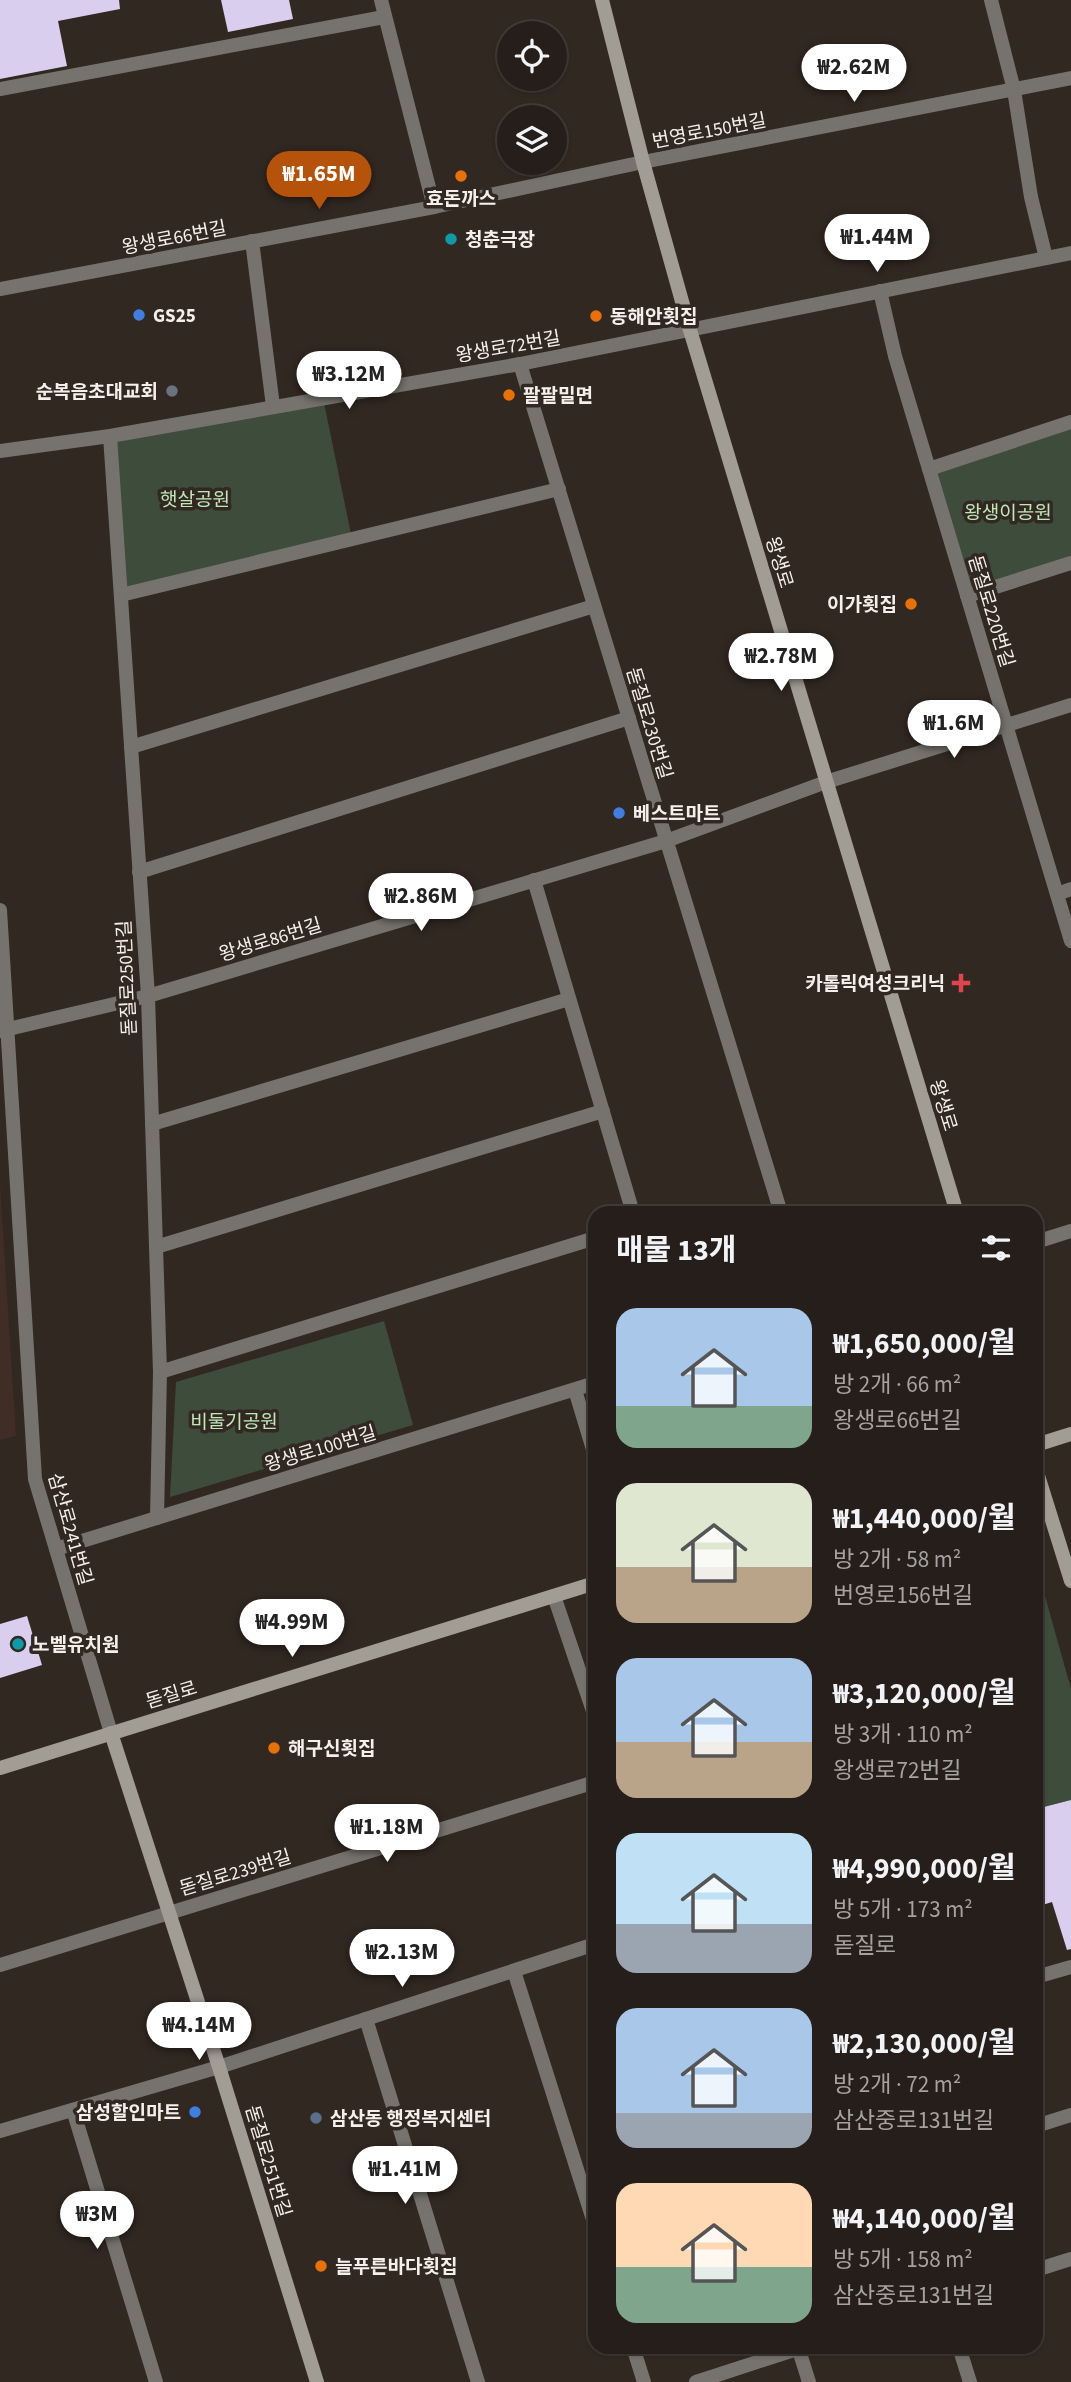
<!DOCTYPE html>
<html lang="ko">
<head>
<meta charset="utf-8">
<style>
  :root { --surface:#261e1a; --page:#2e2723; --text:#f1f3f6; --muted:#a4a2a2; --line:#423c39; --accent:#b45309 }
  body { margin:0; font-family:"Source Sans 3","Noto Sans KR",sans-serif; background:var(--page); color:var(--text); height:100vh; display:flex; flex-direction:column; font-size:26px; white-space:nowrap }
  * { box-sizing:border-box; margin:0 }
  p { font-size:23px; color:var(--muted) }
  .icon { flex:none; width:38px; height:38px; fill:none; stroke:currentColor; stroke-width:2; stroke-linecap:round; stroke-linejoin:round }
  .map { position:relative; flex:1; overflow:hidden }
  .panel { position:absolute; left:588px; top:1206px; width:455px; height:1148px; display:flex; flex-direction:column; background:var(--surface); border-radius:21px; box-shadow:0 2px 5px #0004,0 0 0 2px var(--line) }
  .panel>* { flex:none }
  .fabs { position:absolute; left:497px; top:21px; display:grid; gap:14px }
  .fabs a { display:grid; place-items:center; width:70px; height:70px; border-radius:50%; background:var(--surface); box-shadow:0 2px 5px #0004,0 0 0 2px var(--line); font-size:35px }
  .price { position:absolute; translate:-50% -60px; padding:0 16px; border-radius:24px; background:#fff; color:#222; font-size:23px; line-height:46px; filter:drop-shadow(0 2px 4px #0008) }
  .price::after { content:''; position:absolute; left:50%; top:42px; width:21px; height:16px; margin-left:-10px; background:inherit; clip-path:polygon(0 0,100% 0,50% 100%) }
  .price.active { background:var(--accent); color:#fff }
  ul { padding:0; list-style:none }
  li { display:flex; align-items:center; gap:21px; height:175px; padding:0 28px }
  li span { display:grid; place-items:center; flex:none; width:196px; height:140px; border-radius:21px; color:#555 }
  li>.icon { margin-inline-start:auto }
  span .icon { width:84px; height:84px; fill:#fffc; stroke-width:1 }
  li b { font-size:30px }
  h2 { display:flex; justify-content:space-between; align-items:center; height:84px; padding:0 28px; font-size:30px }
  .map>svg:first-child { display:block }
  .education { fill:#3f2d26 }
  .green { fill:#3e4c3c }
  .building { fill:#daceef }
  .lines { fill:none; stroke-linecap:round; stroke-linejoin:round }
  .lane { stroke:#76736e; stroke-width:14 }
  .street { stroke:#76736e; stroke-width:14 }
  .secondary { stroke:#a19c94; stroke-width:14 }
  .food-dot { fill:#e8710a; stroke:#322822; stroke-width:2.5 }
  .culture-dot { fill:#0f9aa8; stroke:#322822; stroke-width:2.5 }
  .shop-dot { fill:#3f7fe0; stroke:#322822; stroke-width:2.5 }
  .worship-dot { fill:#6b7280; stroke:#322822; stroke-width:2.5 }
  .health-dot { fill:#e0444e; stroke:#322822; stroke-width:2.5 }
  .service-dot { fill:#5c6f8a; stroke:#322822; stroke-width:2.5 }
  .labels { text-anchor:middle; stroke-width:7; stroke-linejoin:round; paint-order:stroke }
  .street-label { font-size:19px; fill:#f5eeea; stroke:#322822 }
  .poi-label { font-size:19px; font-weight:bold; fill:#f5eeea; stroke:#322822; text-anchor:start }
  .park-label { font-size:19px; fill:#bee6b7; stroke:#322822 }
</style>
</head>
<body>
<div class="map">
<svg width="1071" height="2382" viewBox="0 0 1071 2382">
  <rect width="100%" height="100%" fill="#322822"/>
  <polygon class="education" points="0,1184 16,1436 0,1440"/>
  <g class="green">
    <polygon points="323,398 352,539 121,595 110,436"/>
    <polygon points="1071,422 1071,563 967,596 929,469"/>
    <polygon points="384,1321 413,1425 170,1497 176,1382"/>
    <polygon points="1036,1564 1071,1689 1071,1800 1036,1809"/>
  </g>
  <g class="building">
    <polygon points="0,0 119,0 120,9 58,21 67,66 0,79"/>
    <polygon points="221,0 289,0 293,19 228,32"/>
    <polygon points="27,1616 42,1665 0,1678 0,1624"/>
    <polygon points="1071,1800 1071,1949 1067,1950 1052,1902 1036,1907 1036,1809"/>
  </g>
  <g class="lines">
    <g class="lane">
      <polyline points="381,0 434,207"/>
      <polyline points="991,0 1014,90 1031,197 1046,258"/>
      <polyline points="0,89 384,17"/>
      <polyline points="252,241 273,406"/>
      <polyline points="880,291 895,356 1071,941"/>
      <polyline points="520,364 781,1213"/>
      <polyline points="110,436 148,996 160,1372 157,1518"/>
      <polyline points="929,469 1071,422"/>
      <polyline points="121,595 559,489"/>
      <polyline points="967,596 1071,563"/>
      <polyline points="131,747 594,606"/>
      <polyline points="139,872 629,718"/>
      <polyline points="534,880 633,1213"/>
      <polyline points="1057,894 1071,889"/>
      <polyline points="152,1124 569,999"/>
      <polyline points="156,1247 603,1111"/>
      <polyline points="160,1372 595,1238"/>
      <polyline points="575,1390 595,1456"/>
    </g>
    <g class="street">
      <polyline points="0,289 434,207 643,162 1071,78"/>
      <polyline points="0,451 110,436 520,364 1071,253"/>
      <polyline points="0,910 35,1479 111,1733"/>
      <polyline points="0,1031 148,996 666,841 826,782 1071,705"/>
      <polyline points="1036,1242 1071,1231"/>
      <polyline points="56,1549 595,1383"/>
      <polyline points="554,1596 595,1717"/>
      <polyline points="0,1965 595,1782"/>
      <polyline points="514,1971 595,2226"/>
      <polyline points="1036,1977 1071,1967"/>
      <polyline points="366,2019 478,2382"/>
      <polyline points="73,2110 156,2382"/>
      <polyline points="1036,2126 1071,2115"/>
      <polyline points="0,2131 219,2067 595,1944"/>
      <polyline points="1036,2270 1071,2259"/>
      <polyline points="633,2347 644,2382"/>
      <polyline points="798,2347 809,2382"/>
      <polyline points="959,2347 970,2382"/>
      <polyline points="696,2382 803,2347"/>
    </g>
    <g class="secondary">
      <polyline points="602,0 643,162 690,330 957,1213"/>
      <polyline points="1036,1445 1071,1434"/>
      <polyline points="1036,1469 1071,1581"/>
      <polyline points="111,1733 219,2067 317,2382"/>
      <polyline points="0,1768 595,1583"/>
    </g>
  </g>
  <g class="food-dot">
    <circle cx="461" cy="176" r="7"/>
    <circle cx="596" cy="316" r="7"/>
    <circle cx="509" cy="395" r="7"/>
    <circle cx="911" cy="604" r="7"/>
    <circle cx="274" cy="1748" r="7"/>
    <circle cx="321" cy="2266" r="7"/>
  </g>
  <g class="culture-dot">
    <circle cx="451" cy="239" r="7"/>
    <circle cx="18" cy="1644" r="7"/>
  </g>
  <g class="shop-dot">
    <circle cx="139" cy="315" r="7"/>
    <circle cx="619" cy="813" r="7"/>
    <circle cx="195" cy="2112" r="7"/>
  </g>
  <circle class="worship-dot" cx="172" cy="391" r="7"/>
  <path class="health-dot" d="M957.5 972.5h7v7h7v7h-7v7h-7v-7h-7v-7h7z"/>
  <circle class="service-dot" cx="316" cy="2118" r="7"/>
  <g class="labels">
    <g class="street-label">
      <text transform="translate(709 130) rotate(-11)" y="7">번영로150번길</text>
      <text transform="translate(174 237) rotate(-11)" y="7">왕생로66번길</text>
      <text transform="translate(508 346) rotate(-10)" y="7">왕생로72번길</text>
      <text transform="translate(780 562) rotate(73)" y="7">왕생로</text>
      <text transform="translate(992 611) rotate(73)" y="7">돋질로220번길</text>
      <text transform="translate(650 723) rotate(73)" y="7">돋질로230번길</text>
      <text transform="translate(270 939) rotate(-17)" y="7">왕생로86번길</text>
      <text transform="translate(126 978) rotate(-93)" y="7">돋질로250번길</text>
      <text transform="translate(944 1105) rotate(73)" y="7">왕생로</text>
      <text transform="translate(320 1448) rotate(-17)" y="7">왕생로100번길</text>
      <text transform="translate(71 1529) rotate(74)" y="7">삼산로241번길</text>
      <text transform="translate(171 1694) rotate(-17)" y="7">돋질로</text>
      <text transform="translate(235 1872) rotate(-17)" y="7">돋질로239번길</text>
      <text transform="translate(269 2161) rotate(73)" y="7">돋질로251번길</text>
    </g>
    <g class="poi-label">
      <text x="461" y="205" text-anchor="middle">효돈까스</text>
      <text x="465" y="246">청춘극장</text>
      <text x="153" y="322">GS25</text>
      <text x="610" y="323">동해안횟집</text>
      <text x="158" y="398" text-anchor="end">순복음초대교회</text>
      <text x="523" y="402">팔팔밀면</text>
      <text x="897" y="611" text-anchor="end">이가횟집</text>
      <text x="633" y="820">베스트마트</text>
      <text x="945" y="990" text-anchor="end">카톨릭여성크리닉</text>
      <text x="32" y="1651">노벨유치원</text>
      <text x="288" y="1755">해구신횟집</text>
      <text x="181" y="2119" text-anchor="end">삼성할인마트</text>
      <text x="330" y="2125">삼산동 행정복지센터</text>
      <text x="335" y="2273">늘푸른바다횟집</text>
    </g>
    <g class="park-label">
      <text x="195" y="506">햇살공원</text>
      <text x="1008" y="519">왕생이공원</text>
      <text x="234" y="1428">비둘기공원</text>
    </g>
  </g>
</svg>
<div class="fabs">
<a><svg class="icon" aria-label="locate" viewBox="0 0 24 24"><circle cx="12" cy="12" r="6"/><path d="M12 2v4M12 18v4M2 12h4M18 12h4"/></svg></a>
<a><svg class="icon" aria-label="layers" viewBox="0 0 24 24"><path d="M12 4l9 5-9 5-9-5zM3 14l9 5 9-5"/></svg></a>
</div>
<b class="price" style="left:854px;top:104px">₩2.62M</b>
<b class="price active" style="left:319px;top:211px">₩1.65M</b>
<b class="price" style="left:877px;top:274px">₩1.44M</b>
<b class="price" style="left:349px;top:411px">₩3.12M</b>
<b class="price" style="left:781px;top:693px">₩2.78M</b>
<b class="price" style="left:954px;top:760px">₩1.6M</b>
<b class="price" style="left:421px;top:933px">₩2.86M</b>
<b class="price" style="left:292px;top:1659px">₩4.99M</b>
<b class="price" style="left:387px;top:1864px">₩1.18M</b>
<b class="price" style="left:402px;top:1989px">₩2.13M</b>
<b class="price" style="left:199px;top:2062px">₩4.14M</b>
<b class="price" style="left:405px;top:2206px">₩1.41M</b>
<b class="price" style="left:97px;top:2251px">₩3M</b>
<section class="panel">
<h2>매물 13개<svg class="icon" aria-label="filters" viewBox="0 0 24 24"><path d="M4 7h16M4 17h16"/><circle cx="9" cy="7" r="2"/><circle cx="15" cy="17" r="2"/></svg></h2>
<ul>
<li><span style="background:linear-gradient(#a9c7e8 70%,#7fa58c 0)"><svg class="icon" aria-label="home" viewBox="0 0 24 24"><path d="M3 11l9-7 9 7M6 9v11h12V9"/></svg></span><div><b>₩1,650,000/월</b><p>방 2개 · 66 m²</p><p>왕생로66번길</p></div></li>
<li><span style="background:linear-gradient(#dfe7d0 60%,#b9a48a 0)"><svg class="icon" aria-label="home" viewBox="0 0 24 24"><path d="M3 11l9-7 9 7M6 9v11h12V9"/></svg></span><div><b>₩1,440,000/월</b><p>방 2개 · 58 m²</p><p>번영로156번길</p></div></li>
<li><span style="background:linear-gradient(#a9c7e8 60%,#b9a48a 0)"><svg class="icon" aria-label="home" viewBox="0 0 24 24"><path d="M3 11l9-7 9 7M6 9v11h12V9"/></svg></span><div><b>₩3,120,000/월</b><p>방 3개 · 110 m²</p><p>왕생로72번길</p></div></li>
<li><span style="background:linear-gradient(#bfe0f5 65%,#9aa5b1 0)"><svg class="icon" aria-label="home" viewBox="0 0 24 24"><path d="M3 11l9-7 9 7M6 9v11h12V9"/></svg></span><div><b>₩4,990,000/월</b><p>방 5개 · 173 m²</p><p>돋질로</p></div></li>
<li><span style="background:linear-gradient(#a9c7e8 75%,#9aa5b1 0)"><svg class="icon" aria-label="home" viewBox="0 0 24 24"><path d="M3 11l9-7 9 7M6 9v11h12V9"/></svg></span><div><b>₩2,130,000/월</b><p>방 2개 · 72 m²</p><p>삼산중로131번길</p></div></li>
<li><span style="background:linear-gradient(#ffd9b3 60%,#7fa58c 0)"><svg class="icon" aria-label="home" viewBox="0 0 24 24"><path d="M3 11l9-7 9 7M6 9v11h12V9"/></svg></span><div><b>₩4,140,000/월</b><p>방 5개 · 158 m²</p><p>삼산중로131번길</p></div></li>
</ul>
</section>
</div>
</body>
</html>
